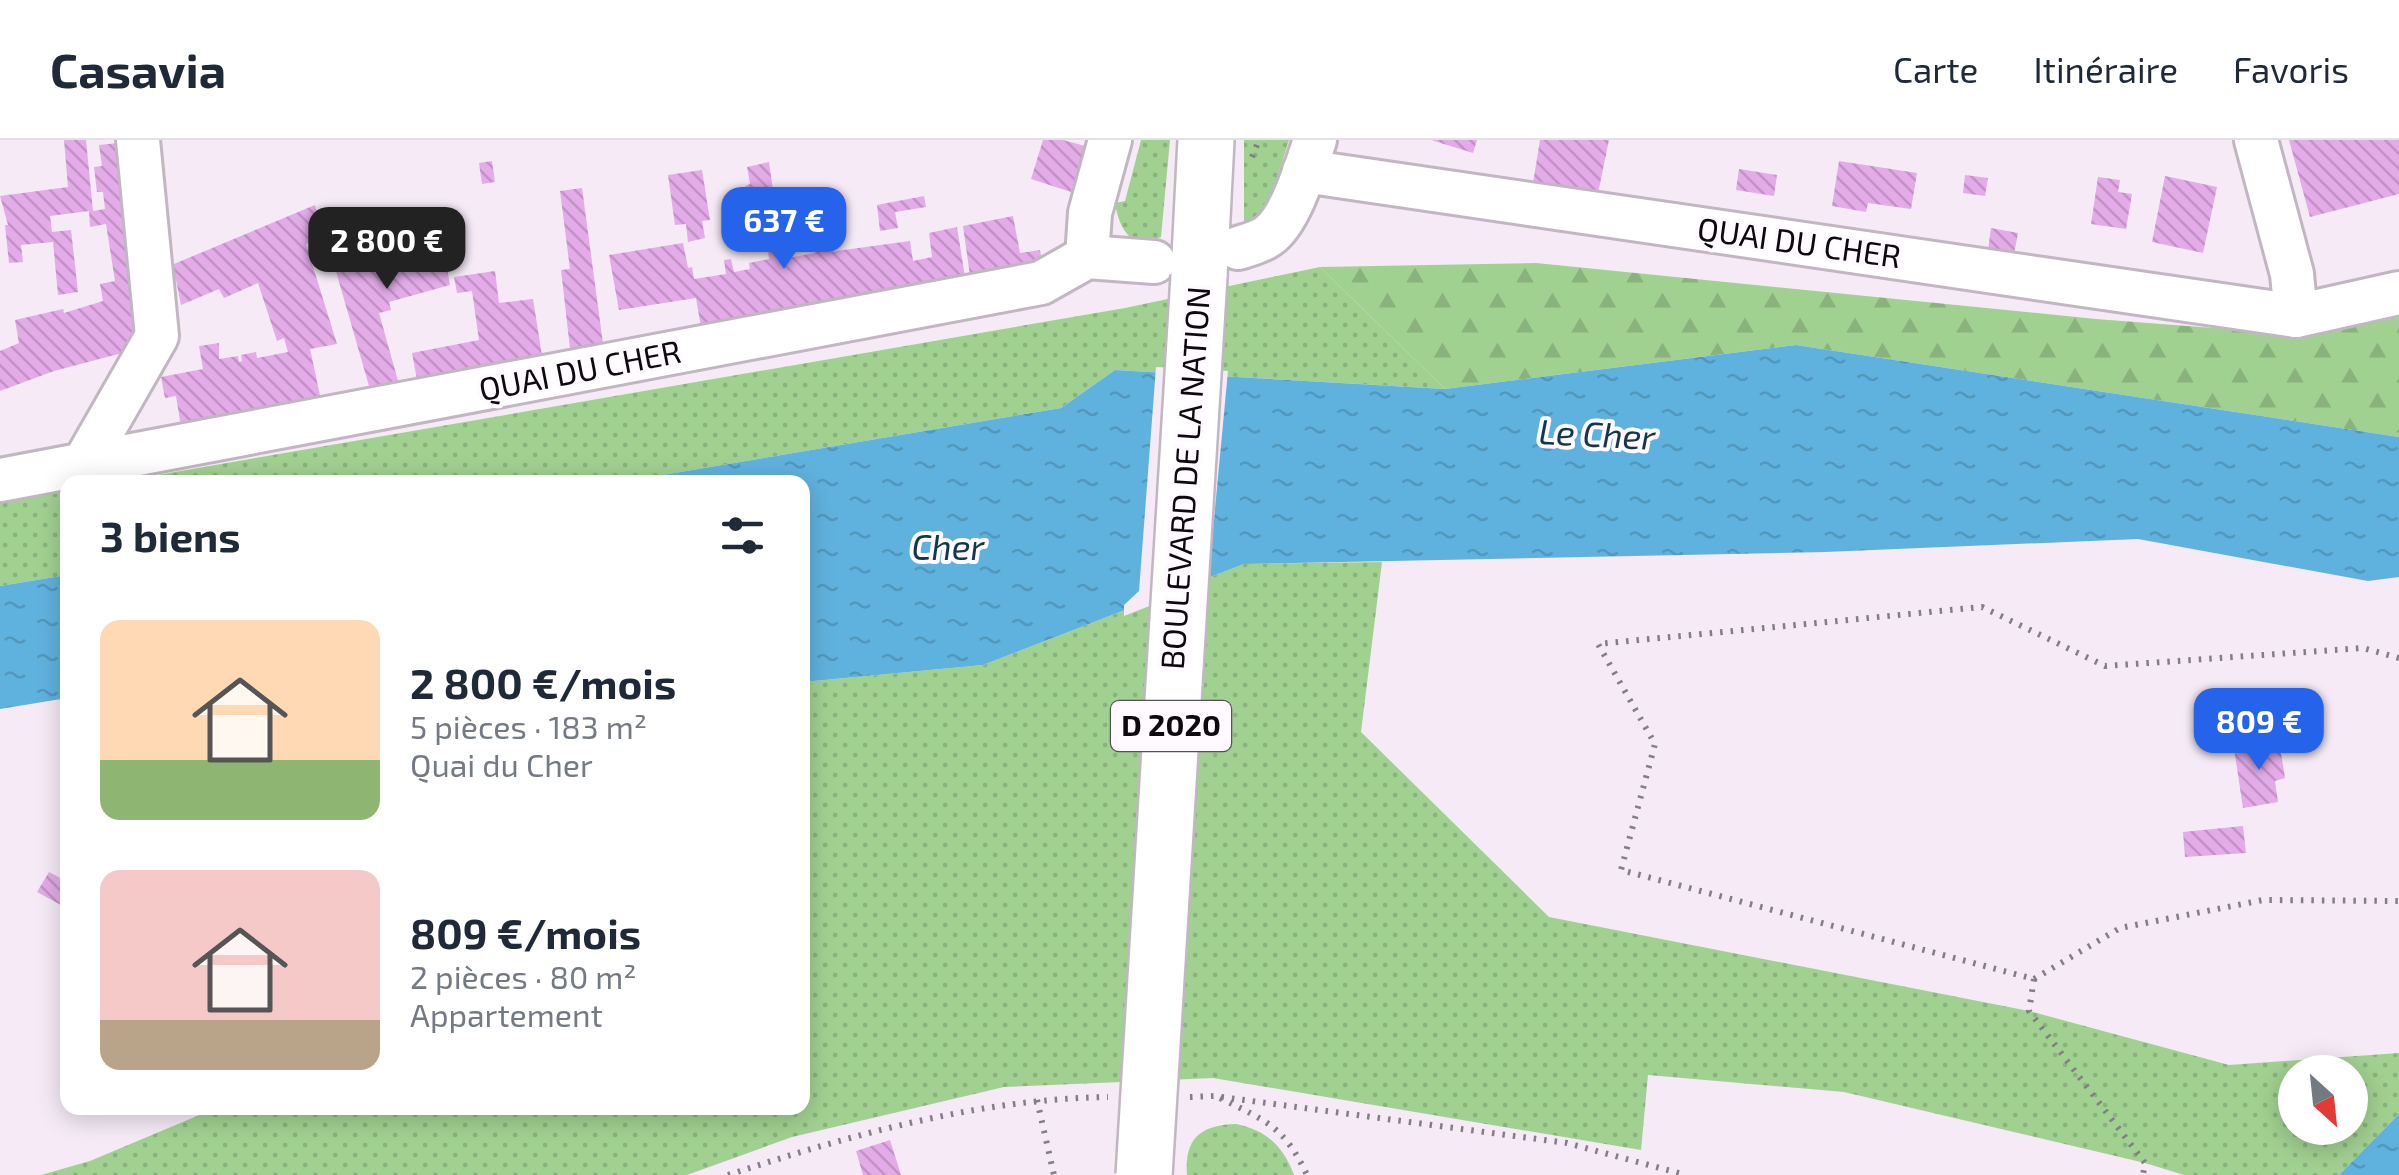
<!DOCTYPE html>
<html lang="fr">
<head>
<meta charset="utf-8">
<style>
  :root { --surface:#fff; --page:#f2f2f3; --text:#1f2937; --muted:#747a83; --line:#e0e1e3; --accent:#2563eb }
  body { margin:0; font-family:"Exo 2",sans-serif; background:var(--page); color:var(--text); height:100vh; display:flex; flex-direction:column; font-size:38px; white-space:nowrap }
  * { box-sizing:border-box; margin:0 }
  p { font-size:32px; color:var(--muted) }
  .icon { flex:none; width:55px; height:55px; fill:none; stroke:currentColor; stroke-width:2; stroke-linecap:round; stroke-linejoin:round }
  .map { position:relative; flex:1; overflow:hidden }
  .details { position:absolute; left:60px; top:335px; width:750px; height:640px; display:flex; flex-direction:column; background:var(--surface); border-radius:20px; box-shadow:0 5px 25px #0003 }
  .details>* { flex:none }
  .needle { width:65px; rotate:153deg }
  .tools { position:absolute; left:2278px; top:915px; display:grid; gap:20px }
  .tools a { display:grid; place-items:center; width:90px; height:90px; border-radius:50%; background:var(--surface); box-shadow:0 5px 25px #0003; font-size:50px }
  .price { position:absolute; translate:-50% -85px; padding:0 22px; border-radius:20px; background:var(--accent); color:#fff; font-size:32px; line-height:65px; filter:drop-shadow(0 2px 5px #0008) }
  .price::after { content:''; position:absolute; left:50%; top:60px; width:30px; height:22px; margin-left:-15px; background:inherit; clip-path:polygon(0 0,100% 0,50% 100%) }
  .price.on { background:#222; color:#fff }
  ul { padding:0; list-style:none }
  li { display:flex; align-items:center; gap:30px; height:250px; padding:0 40px }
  li span { display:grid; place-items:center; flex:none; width:280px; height:200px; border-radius:20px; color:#555 }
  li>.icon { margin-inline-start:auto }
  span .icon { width:120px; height:120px; fill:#fffc; stroke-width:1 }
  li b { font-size:42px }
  h2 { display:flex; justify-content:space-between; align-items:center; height:120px; padding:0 40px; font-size:42px }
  header { display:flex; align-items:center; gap:60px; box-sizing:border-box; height:140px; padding:0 50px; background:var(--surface); border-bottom:2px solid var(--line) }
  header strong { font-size:48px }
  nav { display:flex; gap:55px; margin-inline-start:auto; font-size:35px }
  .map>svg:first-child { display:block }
  .grass { fill:url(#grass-dots); fill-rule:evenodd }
  .forest { fill:url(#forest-firs) }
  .water { fill:url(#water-ripples) }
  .pier { fill:#f5eaf6 }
  .building { fill:url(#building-back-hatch) }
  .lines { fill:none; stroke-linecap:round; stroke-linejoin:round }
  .minor-casing { stroke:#c1b6c1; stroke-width:48 }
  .primary-casing { stroke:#c1b6c1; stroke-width:60 }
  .path { stroke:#847d85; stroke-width:6; stroke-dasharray:2.5 8; stroke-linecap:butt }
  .minor { stroke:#fff; stroke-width:42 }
  .primary { stroke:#fff; stroke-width:55 }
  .primary-bridge-casing { stroke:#c1b6c1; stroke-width:60; stroke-linecap:butt }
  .primary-bridge { stroke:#fff; stroke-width:55 }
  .labels { text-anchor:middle; stroke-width:8; stroke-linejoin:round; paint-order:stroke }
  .shield { fill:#fefaff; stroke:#555256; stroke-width:2.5 }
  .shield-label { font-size:30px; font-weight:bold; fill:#0d0a0e }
  .street-label { font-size:32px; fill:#0d0a0e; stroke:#fefaff }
  .water-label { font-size:35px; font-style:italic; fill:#14384b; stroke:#fefaff }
</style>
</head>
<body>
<header>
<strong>Casavia</strong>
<nav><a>Carte</a><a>Itinéraire</a><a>Favoris</a></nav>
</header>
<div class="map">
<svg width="2399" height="1035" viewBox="0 0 2399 1035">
  <defs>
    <pattern id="grass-dots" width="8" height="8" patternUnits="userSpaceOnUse" patternTransform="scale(2.5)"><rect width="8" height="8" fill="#a1d191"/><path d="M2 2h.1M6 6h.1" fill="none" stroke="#89b27c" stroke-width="1.8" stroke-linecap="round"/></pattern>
    <pattern id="forest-firs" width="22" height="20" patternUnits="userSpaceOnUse" patternTransform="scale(2.5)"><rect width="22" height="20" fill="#a1d191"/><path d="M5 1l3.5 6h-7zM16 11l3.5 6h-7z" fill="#89b27c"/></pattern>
    <pattern id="water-ripples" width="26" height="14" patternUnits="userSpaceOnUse" patternTransform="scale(2.5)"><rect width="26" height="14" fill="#60b2de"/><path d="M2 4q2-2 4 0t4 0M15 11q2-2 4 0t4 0" fill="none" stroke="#5298bd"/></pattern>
    <pattern id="building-back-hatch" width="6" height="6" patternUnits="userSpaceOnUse" patternTransform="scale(2.5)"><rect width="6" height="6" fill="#e3abe8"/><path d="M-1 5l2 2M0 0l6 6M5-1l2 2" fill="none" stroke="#c292c6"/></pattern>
  </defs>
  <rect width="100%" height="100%" fill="#f5eaf6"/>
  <g class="grass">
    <path d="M1141 0H1170L1161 97 1154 100 1153 108C1127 102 1119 87 1115 63L1125 61Z"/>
    <polygon points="1244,0 1289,0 1266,72 1244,86"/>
    <polygon points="1320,127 1445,249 1115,230 1061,268 621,342 117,342 1125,168"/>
    <polygon points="67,351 67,435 0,446 0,363"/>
    <path d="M1382 422 1361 592 1549 777 2029 871 2229 925 2399 913V974L2339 1035H2184L2145 1023 1844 952 1648 935 1641 1010 1213 938 1004 947 792 997 687 1035H41L90 1021 216 968H802L803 542 983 525 1244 424ZM2295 932H2350V988H2295Z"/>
    <path d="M1236 984C1266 990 1283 1006 1294 1035H1187C1184 998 1201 985 1236 984Z"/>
  </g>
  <polygon class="forest" points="1536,123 2096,179 2305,195 2399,177 2399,297 1796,205 1445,249 1320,127"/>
  <g class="water">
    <polygon points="1796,205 2399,297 2399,437 2368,441 2138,399 1825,412 1244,424 983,525 803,542 802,342 621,342 1061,268 1115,230 1445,249"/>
    <polygon points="67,435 67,558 0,569 0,446"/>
    <polygon points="2399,974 2399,1035 2339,1035"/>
  </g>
  <polygon class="pier" points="1156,227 1228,231 1208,443 1124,476 1124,465 1139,451"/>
  <g class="building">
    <polygon points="64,0 86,0 93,71 105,69 103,52 97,52 94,27 102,26 99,5 128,2 150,193 126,212 54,231 0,251 0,211 19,203 15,180 63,169 64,173 103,161 100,144 115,141 106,84 90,87 89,71 50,76 52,92 71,90 78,152 58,155 53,102 21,105 23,122 9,123 5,85 8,85 0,56 68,47"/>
    <polygon points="1043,0 1063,0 1085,6 1071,52 1031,39"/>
    <polygon points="1431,0 1477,0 1473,13"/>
    <polygon points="1540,0 1609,0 1598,53 1533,43"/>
    <polygon points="2289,0 2399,0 2399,54 2310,77"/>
    <polygon points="492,21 495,42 482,44 479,23"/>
    <polygon points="1839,21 1917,33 1911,69 1868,63 1866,72 1832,66"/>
    <polygon points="769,22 775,64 795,61 799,93 779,97 782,119 815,113 814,104 828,103 829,112 910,101 913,121 932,117 929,93 957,87 966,143 702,193 696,158 619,170 609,115 683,103 688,128 692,127 694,139 726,134 724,120 731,119 734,132 750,129 749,123 769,119 762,66 749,68 745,46 750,44 747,27"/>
    <polygon points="1739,29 1777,35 1774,56 1736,50"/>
    <polygon points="702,30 710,80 702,81 705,98 688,102 686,84 675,85 668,35"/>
    <polygon points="1965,35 1988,38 1985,56 1963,53"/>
    <polygon points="2165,36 2217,47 2203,113 2152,102"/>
    <polygon points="2098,37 2120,40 2118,52 2132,54 2126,89 2091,84"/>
    <polygon points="582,48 604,211 571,217 561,130 570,129 560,51"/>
    <polygon points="924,56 926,67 895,72 898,88 880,91 877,65"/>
    <polygon points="315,65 322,97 306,104 337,204 310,209 321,260 181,287 176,256 165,258 161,237 203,229 199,206 219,203 219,219 238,216 239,222 242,221 241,215 256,212 257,218 288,212 284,198 277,201 258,143 224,158 219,149 181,165 176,140 163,145 162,129"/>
    <polygon points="1013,76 1020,113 1040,110 1043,127 971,143 963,86"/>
    <polygon points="385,79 387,83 403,79 408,101 402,103 403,108 442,100 450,145 389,162 391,170 379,173 400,248 371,253 335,128 374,116 365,85"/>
    <polygon points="1991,88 2018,93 2014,114 1988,110"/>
    <polygon points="495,131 499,163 533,159 543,222 418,245 412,213 479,200 472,151 457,153 454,137"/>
    <polygon points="2279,601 2285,638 2275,641 2278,662 2243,668 2234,608"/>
    <polygon points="2243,686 2246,713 2185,717 2183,692"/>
    <polygon points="49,732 68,742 68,769 37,752"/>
    <polygon points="890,1000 901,1035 863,1035 856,1011"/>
  </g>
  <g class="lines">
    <g class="minor-casing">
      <g id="minor">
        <polyline points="2256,0 2292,134 2296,176"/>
        <polyline points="1304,31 2296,176 2399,153"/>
        <path d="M1238 108C1248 105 1260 102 1268 96 1291 80 1306 26 1315 0"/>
        <polyline points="1087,117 1090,73 1110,0"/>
        <polyline points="83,325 157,196 138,0"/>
        <polyline points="0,340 1041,143 1087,117 1154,122"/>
      </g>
    </g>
    <g class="primary-casing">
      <polyline id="primary" points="1199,136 1206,0"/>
    </g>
    <g class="path">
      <polyline points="1252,17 1259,0"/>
      <polyline points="2399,518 2363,508 2105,526 1982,467 1598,504 1655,604 1621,730 2034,839 2120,788 2263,760 2399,761"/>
      <polyline points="2034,839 2029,871 2145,1023 2143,1035"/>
      <polyline points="1190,957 1214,956 1567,1003 1686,1035"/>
      <path d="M1220 958C1266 981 1284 986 1307 1035"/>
      <polyline points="1037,960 1054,1035"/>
      <path d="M728 1035C850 995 979 959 1108 957"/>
    </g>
    <use href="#minor" class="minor"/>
    <use href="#primary" class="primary"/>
    <g class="primary-bridge-casing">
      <polyline id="primary-bridge" points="1144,1035 1199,136"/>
    </g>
    <use href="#primary-bridge" class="primary-bridge"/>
  </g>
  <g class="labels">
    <rect class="shield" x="1111" y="561" width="120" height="50" rx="8"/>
    <g class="shield-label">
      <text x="1171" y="596">D 2020</text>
    </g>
    <g class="street-label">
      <text transform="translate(1799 103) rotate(8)" y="11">QUAI DU CHER</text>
      <text transform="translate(580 231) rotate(-11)" y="11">QUAI DU CHER</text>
      <text transform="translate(1186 338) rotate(-86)" y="11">BOULEVARD DE LA NATION</text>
    </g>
    <g class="water-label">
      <text transform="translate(1597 295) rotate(3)" y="12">Le Cher</text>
      <text x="948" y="420">Cher</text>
    </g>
  </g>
</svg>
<div class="tools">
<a><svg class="needle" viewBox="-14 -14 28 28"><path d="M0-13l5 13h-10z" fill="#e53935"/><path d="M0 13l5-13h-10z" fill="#747a83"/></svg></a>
</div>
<b class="price" style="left:784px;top:132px">637 €</b>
<b class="price on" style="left:387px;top:152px">2 800 €</b>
<b class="price" style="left:2259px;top:633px">809 €</b>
<section class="details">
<h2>3 biens<svg class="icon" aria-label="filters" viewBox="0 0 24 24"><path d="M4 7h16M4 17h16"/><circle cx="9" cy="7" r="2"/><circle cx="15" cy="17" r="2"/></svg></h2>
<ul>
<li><span style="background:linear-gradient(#ffd9b3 70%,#8fb573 0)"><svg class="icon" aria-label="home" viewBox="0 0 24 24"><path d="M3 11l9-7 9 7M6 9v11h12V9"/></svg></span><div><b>2 800 €/mois</b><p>5 pièces · 183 m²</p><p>Quai du Cher</p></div></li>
<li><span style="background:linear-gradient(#f6c9c9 75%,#b9a48a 0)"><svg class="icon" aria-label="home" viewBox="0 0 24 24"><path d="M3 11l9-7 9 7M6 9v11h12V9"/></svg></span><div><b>809 €/mois</b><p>2 pièces · 80 m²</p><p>Appartement</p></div></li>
</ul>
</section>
</div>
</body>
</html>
